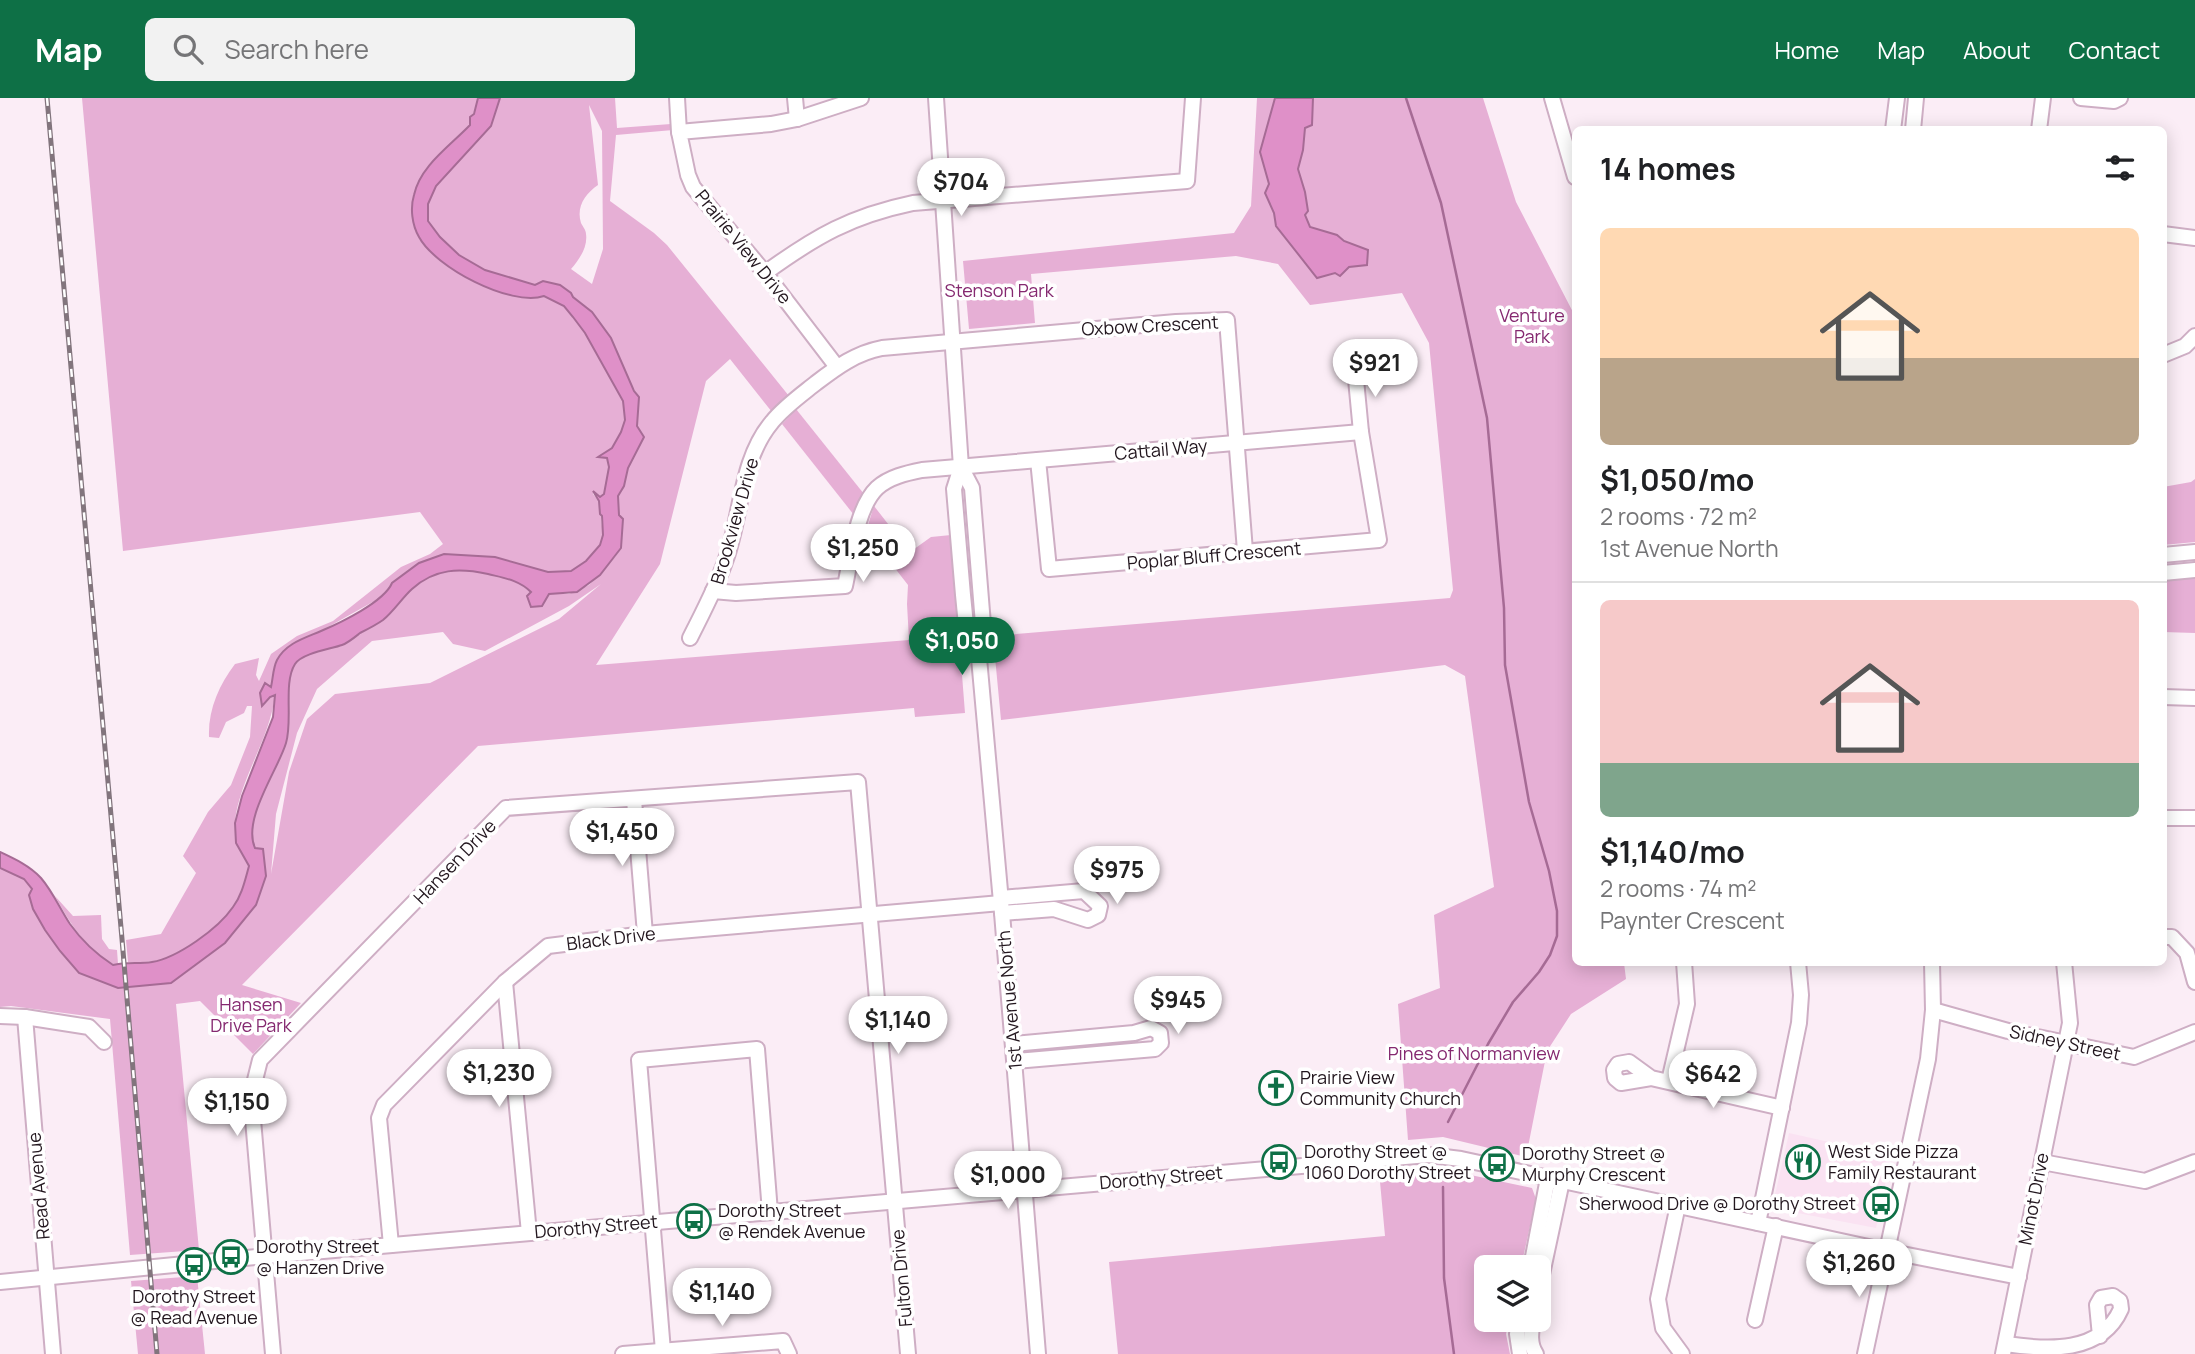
<!DOCTYPE html>
<html lang="en">
<head>
<meta charset="utf-8">
<style>
  :root { --surface:#fff; --page:#f2f2f2; --text:#202124; --muted:#757577; --line:#e0e0e0; --accent:#0e7046 }
  body { margin:0; font-family:Manrope,sans-serif; background:var(--page); color:var(--text); height:100vh; display:flex; flex-direction:column; font-size:26px; white-space:nowrap }
  * { box-sizing:border-box; margin:0 }
  p { font-size:23px; color:var(--muted) }
  .icon { flex:none; width:38px; height:38px; fill:none; stroke:currentColor; stroke-width:2; stroke-linecap:round; stroke-linejoin:round }
  .map { position:relative; flex:1; overflow:hidden }
  .panel { position:absolute; left:1572px; top:28px; width:595px; height:840px; display:flex; flex-direction:column; background:var(--surface); border-radius:10px; box-shadow:0 4px 18px #0003 }
  .panel>* { flex:none }
  .fabs { position:absolute; left:1474px; top:1157px; display:grid; gap:14px }
  .fabs a { display:grid; place-items:center; width:77px; height:77px; border-radius:10px; background:var(--surface); box-shadow:0 4px 18px #0003; font-size:35px }
  .price { position:absolute; translate:-50% -60px; padding:0 16px; border-radius:24px; background:#fff; color:#222; font-size:23px; line-height:46px; filter:drop-shadow(0 2px 4px #0008) }
  .price::after { content:''; position:absolute; left:50%; top:42px; width:21px; height:16px; margin-left:-10px; background:inherit; clip-path:polygon(0 0,100% 0,50% 100%) }
  .price.selected { background:var(--accent); color:#fff }
  ul { padding:0; list-style:none }
  li { display:grid; align-content:center; gap:14px; height:371px; padding:0 28px }
  li+li { border-top:2px solid var(--line) }
  li span { display:grid; place-items:center; height:217px; border-radius:10px; color:#555 }
  li>.icon { margin-inline-start:auto }
  span .icon { width:126px; height:126px; fill:#fffc; stroke-width:1 }
  li b { font-size:30px }
  h2 { display:flex; justify-content:space-between; align-items:center; height:84px; padding:0 28px; font-size:30px }
  header { display:flex; align-items:center; gap:42px; box-sizing:border-box; height:98px; padding:0 35px; background:var(--accent); color:#fff }
  header strong { font-size:33px }
  nav { display:flex; gap:38px; margin-inline-start:auto; font-size:24px }
  .search { width:490px; height:63px; background:var(--page); display:flex; align-items:center; gap:18px; box-sizing:border-box; padding:0 24px; border-radius:10px; color:var(--muted); font-size:26px }
  .map>svg:first-child { display:block }
  .built { fill:#fae2f2 }
  .green { fill:#e6afd5; fill-rule:evenodd }
  .water { fill:#df90c8; stroke:#a66b95; stroke-width:2 }
  .lines { fill:none; stroke-linecap:round; stroke-linejoin:round }
  .stream { stroke:#a66b95; stroke-width:2.5 }
  .minor-casing { stroke:#ceaec4; stroke-width:18 }
  .minor { stroke:#fff; stroke-width:14 }
  .rail-casing { stroke:#82757d; stroke-width:5 }
  .rail { stroke:#fff; stroke-width:2.5; stroke-dasharray:8; stroke-linecap:butt }
  .labels { text-anchor:middle; stroke-width:7; stroke-linejoin:round; paint-order:stroke }
  .street-label { font-size:18px; fill:#22161e; stroke:#fff }
  .park-label { font-size:18px; fill:#852970; stroke:#fff }
  .poi-label { font-size:18px; fill:#22161e; stroke:#fff; text-anchor:start }
</style>
</head>
<body>
<header>
<strong>Map</strong>
<div class="search"><svg class="icon" aria-label="search" viewBox="0 0 24 24"><circle cx="10" cy="10" r="6"/><path d="M15 15l6 6"/></svg>Search here</div>
<nav><a>Home</a><a>Map</a><a>About</a><a>Contact</a></nav>
</header>
<div class="map">
<svg width="2195" height="1256" viewBox="0 0 2195 1256">
  <rect width="100%" height="100%" fill="#fbedf6"/>
  <polygon class="built" points="1789,1035 1891,1058 1876,1130 1772,1110"/>
  <g class="green">
    <path d="M82 0H478L470 27 431 65 419 141 485 173 459 157 440 139 428 123V106L436 88 491 28 500 0H615L617 30 671 26 673 32 616 37 610 103 654 135 667 147 789 298 772 314 730 261 706 283 660 466 596 567 909 542 907 506 908 487 866 433 874 408 910 454 931 439 951 437 965 615 915 619 914 610 478 648 242 887 301 905 253 956 200 903 176 906 199 1152 130 1157 110 921 11 908 0 909V770L24 781 32 791 29 797 33 811 60 854 118 890 172 884 225 845 256 807 266 778 263 751 255 750C242 721 277 673 286 645 293 623 284 583 295 566 302 555 331 551 342 547 348 544 355 539 361 535 368 531 376 527 383 521 395 513 402 500 413 490 435 470 460 470 488 476 505 480 519 482 531 494L529 502 531 509 542 508 549 496H569L589 487 615 459 621 450 618 398 624 388 628 370 643 339 637 328 639 299 581 207 573 199 535 187 495 192C509 197 529 203 543 198L564 208 585 235 623 303 625 322 621 334 612 350 599 359 607 360 609 369 604 396 600 400 593 394V396L599 403 603 437 600 447 586 463 571 473 548 474 444 456 419 465 392 485 391 489 378 501 321 533 292 546 276 564 271 589 260 594 262 608 270 599 275 597C270 641 241 678 235 722 233 736 241 757 249 768 245 782 242 797 233 810 222 826 190 850 172 858 159 865 143 864 128 864L126 842 161 836 196 775 183 758 208 714 231 687 250 639 252 608H247L244 615 226 624 219 640 209 639C208 612 219 587 235 566L259 560 256 577 259 583 271 556 297 538 333 523 401 469 430 456 443 446 420 414 123 453ZM589 7 602 33 603 151 592 186 571 171C579 162 588 149 586 136 586 132 583 129 581 125 576 109 585 96 598 87ZM601 486 559 521 430 585 335 596 307 621 289 674 271 776 276 716 297 635 317 591 372 543 443 534 453 546 485 553 569 508Z"/>
    <polygon points="1257,0 1483,0 1516,104 1575,218 1575,864 1624,865 1626,881 1571,916 1547,953 1526,1059 1443,1039 1408,1042 1398,906 1440,890 1434,817 1494,789 1465,578 1445,567 1001,622 993,538 1450,500 1453,492 1429,245 1402,195 1310,207 1278,166 1236,158 1031,176 1035,225 969,231 963,163 1234,135 1251,108"/>
    <polygon points="796,311 864,396 854,417 782,326"/>
    <polygon points="2195,381 2195,444 2163,447 2163,389 2191,384"/>
    <polygon points="2195,479 2195,535 2163,534 2163,482"/>
    <path d="M55 798 73 818 101 817 102 841 109 851 117 852 118 866 113 867C86 850 70 826 55 798Z"/>
    <polygon points="1428,1068 1532,1090 1536,1101 1521,1169 1486,1169 1486,1222 1509,1222 1506,1236 1510,1256 1118,1256 1109,1164 1385,1138 1379,1073"/>
    <polygon points="197,1178 205,1256 138,1256 131,1183"/>
  </g>
  <g class="water">
    <path d="M478 0H500L491 28 436 88 428 106V123L440 139 459 157 485 172 535 187 543 183 560 187 571 195 573 199 592 214 611 240 634 293 639 299 637 328 644 339 628 370 624 388 618 398 619 417 623 421 621 450 600 477 577 494 549 496 542 508 531 509 527 498 531 494C519 482 504 480 488 476 460 470 435 470 412 491 402 500 394 513 383 522 376 527 368 531 360 535 355 539 348 545 342 547 331 551 302 555 295 566 283 585 293 622 286 645 278 672 242 721 255 750L263 751 266 778 256 807 225 845 171 885 118 890 79 875 60 853 45 832 33 811 29 797 32 791 24 781 0 770V754C15 761 30 768 41 780 53 794 60 811 70 826 82 843 96 856 113 867 126 864 139 866 152 864 177 860 218 831 233 809 242 797 245 782 249 768L236 745 235 725 242 698 273 619 275 597 270 599 262 608 260 595 265 585 271 589C273 580 273 570 277 562 286 545 305 540 321 533 340 525 384 504 392 485L419 465 444 456 495 459 548 474 571 473 586 463 600 447 603 437 602 418 600 416 599 403 593 393 600 399 604 396 609 369 607 360 598 359 612 350 621 334 625 322 623 303 585 235 573 219 564 208 544 198C510 209 435 169 419 139 412 127 410 110 414 97 420 68 450 48 470 27V19L474 16Z"/>
    <polygon points="1275,0 1313,0 1312,27 1305,30 1303,52 1298,71 1305,94 1308,113 1305,117 1310,129 1337,137 1344,143 1368,152 1367,167 1349,169 1340,178 1335,175 1317,180 1276,128 1274,115 1265,95 1269,86 1260,54"/>
  </g>
  <g class="lines">
    <g class="stream">
      <polyline points="1406,0 1441,105 1487,320 1504,510 1505,567 1529,704 1549,773 1557,813 1557,838 1550,857 1539,874 1513,904 1488,946 1448,1024"/>
      <polyline points="1443,1089 1444,1180 1454,1256"/>
    </g>
    <g class="minor-casing">
      <g id="minor">
        <polyline points="677,0 679,34"/>
        <polyline points="795,0 797,21"/>
        <polyline points="936,0 961,369 954,391 963,497 966,527 978,549"/>
        <polyline points="1552,0 1575,79"/>
        <polyline points="2081,0 2114,3 2120,0"/>
        <polyline points="1893,32 1897,0"/>
        <polyline points="1913,32 1916,0"/>
        <polyline points="2039,32 2043,0"/>
        <polyline points="2163,136 2195,140"/>
        <path d="M765 175C816 138 851 118 913 105L1187 83 1193 0"/>
        <polyline points="2163,257 2185,248 2195,238"/>
        <polyline points="837,269 765,175 693,89 688,77 679,34 771,26 797,21 861,0"/>
        <polyline points="1038,362 1049,471 1379,442 1361,334 1355,271"/>
        <polyline points="961,369 972,390 983,526 978,549 1002,815 1038,1256"/>
        <polyline points="2163,457 2195,454"/>
        <polyline points="2163,475 2195,472"/>
        <path d="M713 493 736 495 845 488C851 461 856 410 877 390 889 379 907 375 922 372L1361 334"/>
        <path d="M690 540C703 514 717 488 726 461 742 416 740 362 772 324 784 309 801 297 816 285 837 269 856 255 882 250L1176 224 1227 222 1245 453"/>
        <polyline points="2163,599 2195,600"/>
        <polyline points="634,702 645,836"/>
        <polyline points="2163,720 2195,720"/>
        <polyline points="1001,800 1084,793 1100,808 1098,817 1088,822 1054,811 1002,815"/>
        <polyline points="2163,839 2172,839 2187,855 2195,884"/>
        <polyline points="505,884 529,1135"/>
        <polyline points="1933,912 2008,933 2134,959 2195,934"/>
        <polyline points="0,918 25,919 89,929 104,944"/>
        <polyline points="25,919 53,1256"/>
        <polyline points="1013,946 1134,935 1151,930 1160,935 1161,945 1155,951 1015,963"/>
        <polyline points="1651,980 1621,985 1615,980 1614,972 1618,966 1629,964 1651,980 1782,1010"/>
        <polyline points="1669,983 1687,906 1684,864"/>
        <polyline points="2042,1064 2145,1083 2195,1064"/>
        <polyline points="1678,1107 1658,1201 1663,1230 1682,1256"/>
        <polyline points="1758,1125 1799,925 1801,897 1798,864"/>
        <polyline points="391,1147 379,1020 384,1007 505,884 548,848 645,836 1001,805"/>
        <polyline points="1531,1169 1548,1080"/>
        <polyline points="0,1184 266,1158 1428,1057 1461,1061 1887,1153 2019,1179"/>
        <polyline points="1538,1195 1562,1083"/>
        <path d="M1533 1222C1531 1234 1529 1246 1536 1256"/>
        <polyline points="1755,1222 1776,1128"/>
        <path d="M2006 1246C2047 1252 2101 1256 2121 1211L2120 1203 2113 1198 2101 1200 2097 1207 2100 1238"/>
        <polyline points="663,1253 639,962 757,951 770,1114"/>
        <polyline points="273,1256 251,998 260,962 506,710 858,684 908,1256"/>
        <polyline points="623,1256 783,1243 789,1256"/>
        <polyline points="1520,1256 1517,1236 1520,1222"/>
        <polyline points="1865,1256 1928,961 1933,912 1932,864"/>
        <polyline points="2003,1256 2070,925 2064,864"/>
      </g>
    </g>
    <use href="#minor" class="minor"/>
    <g class="rail-casing">
      <polyline id="rail" points="47,0 122,841 157,1256"/>
    </g>
    <use href="#rail" class="rail"/>
  </g>
  <defs>
    <g id="church-ring" transform="scale(1.75)"><circle r="9.5" fill="#fff" stroke="#0e7046" stroke-width="1.5"/><path d="M-1.2-6h2.4v3.5h3.3v2.4h-3.3V6h-2.4V-.1h-3.3v-2.4h3.3Z" fill="#0e7046"/></g>
    <g id="bus-ring" transform="scale(1.75)"><circle r="9.5" fill="#fff" stroke="#0e7046" stroke-width="1.5"/><path d="M-5-6H5V4H4V6H2V4H-2V6H-4V4H-5ZM-3.5-4V0h7V-4ZM-3.5 1.2v1.5H-2V1.2ZM2 1.2v1.5H3.5V1.2Z" fill="#0e7046"/></g>
    <g id="restaurant-ring" transform="scale(1.75)"><circle r="9.5" fill="#fff" stroke="#0e7046" stroke-width="1.5"/><path d="M-5-6h1v4h1v-4h1v4h1v-4h1v5L-1.5 .5V6h-2V.5L-5-1ZM5-6V6H3V1.5H1.5Q1.5-4 5-6Z" fill="#0e7046"/></g>
  </defs>
  <g fill-rule="evenodd">
    <use href="#church-ring" x="1276" y="990"/>
    <use href="#bus-ring" x="1279" y="1064"/>
    <use href="#restaurant-ring" x="1803" y="1064"/>
    <use href="#bus-ring" x="1497" y="1066"/>
    <use href="#bus-ring" x="1881" y="1106"/>
    <use href="#bus-ring" x="694" y="1123"/>
    <use href="#bus-ring" x="231" y="1159"/>
    <use href="#bus-ring" x="194" y="1167"/>
  </g>
  <g class="labels">
    <g class="street-label">
      <text transform="translate(743 149) rotate(51)" y="6">Prairie View Drive</text>
      <text transform="translate(1150 228) rotate(-3)" y="6">Oxbow Crescent</text>
      <text transform="translate(1161 352) rotate(-5)" y="6">Cattail Way</text>
      <text transform="translate(735 423) rotate(-74)" y="6">Brookview Drive</text>
      <text transform="translate(1214 458) rotate(-5)" y="6">Poplar Bluff Crescent</text>
      <text transform="translate(455 764) rotate(-46)" y="6">Hansen Drive</text>
      <text transform="translate(611 841) rotate(-7)" y="6">Black Drive</text>
      <text transform="translate(1010 902) rotate(-95)" y="6">1st Avenue North</text>
      <text transform="translate(2065 945) rotate(12)" y="6">Sidney Street</text>
      <text transform="translate(1161 1080) rotate(-5)" y="6">Dorothy Street</text>
      <text transform="translate(39 1088) rotate(-95)" y="6">Read Avenue</text>
      <text transform="translate(2034 1101) rotate(-79)" y="6">Minot Drive</text>
      <text transform="translate(596 1129) rotate(-5)" y="6">Dorothy Street</text>
      <text transform="translate(902 1180) rotate(-95)" y="6">Fulton Drive</text>
    </g>
    <g class="park-label">
      <text x="999" y="199">Stenson Park</text>
      <text x="1532" y="224">Venture<tspan x="1532" dy="21">Park</tspan></text>
      <text x="251" y="913">Hansen<tspan x="251" dy="21">Drive Park</tspan></text>
      <text x="1474" y="962">Pines of Normanview</text>
    </g>
    <g class="poi-label">
      <text x="1300" y="986">Prairie View<tspan x="1300" dy="21">Community Church</tspan></text>
      <text x="1304" y="1060">Dorothy Street @<tspan x="1304" dy="21">1060 Dorothy Street</tspan></text>
      <text x="1828" y="1060">West Side Pizza<tspan x="1828" dy="21">Family Restaurant</tspan></text>
      <text x="1522" y="1062">Dorothy Street @<tspan x="1522" dy="21">Murphy Crescent</tspan></text>
      <text x="1856" y="1112" text-anchor="end">Sherwood Drive @ Dorothy Street</text>
      <text x="718" y="1119">Dorothy Street<tspan x="718" dy="21">@ Rendek Avenue</tspan></text>
      <text x="256" y="1155">Dorothy Street<tspan x="256" dy="21">@ Hanzen Drive</tspan></text>
      <text x="194" y="1205" text-anchor="middle">Dorothy Street<tspan x="194" dy="21">@ Read Avenue</tspan></text>
    </g>
  </g>
</svg>
<div class="fabs">
<a><svg class="icon" aria-label="layers" viewBox="0 0 24 24"><path d="M12 4l9 5-9 5-9-5zM3 14l9 5 9-5"/></svg></a>
</div>
<b class="price" style="left:961px;top:120px">$704</b>
<b class="price" style="left:1375px;top:301px">$921</b>
<b class="price" style="left:863px;top:486px">$1,250</b>
<b class="price selected" style="left:962px;top:579px">$1,050</b>
<b class="price" style="left:622px;top:770px">$1,450</b>
<b class="price" style="left:1117px;top:808px">$975</b>
<b class="price" style="left:1178px;top:938px">$945</b>
<b class="price" style="left:898px;top:958px">$1,140</b>
<b class="price" style="left:499px;top:1011px">$1,230</b>
<b class="price" style="left:1713px;top:1012px">$642</b>
<b class="price" style="left:237px;top:1040px">$1,150</b>
<b class="price" style="left:1008px;top:1113px">$1,000</b>
<b class="price" style="left:1859px;top:1201px">$1,260</b>
<b class="price" style="left:722px;top:1230px">$1,140</b>
<section class="panel">
<h2>14 homes<svg class="icon" aria-label="filters" viewBox="0 0 24 24"><path d="M4 7h16M4 17h16"/><circle cx="9" cy="7" r="2"/><circle cx="15" cy="17" r="2"/></svg></h2>
<ul>
<li><span style="background:linear-gradient(#ffd9b3 60%,#b9a48a 0)"><svg class="icon" aria-label="home" viewBox="0 0 24 24"><path d="M3 11l9-7 9 7M6 9v11h12V9"/></svg></span><div><b>$1,050/mo</b><p>2 rooms · 72 m²</p><p>1st Avenue North</p></div></li>
<li><span style="background:linear-gradient(#f6c9c9 75%,#7fa58c 0)"><svg class="icon" aria-label="home" viewBox="0 0 24 24"><path d="M3 11l9-7 9 7M6 9v11h12V9"/></svg></span><div><b>$1,140/mo</b><p>2 rooms · 74 m²</p><p>Paynter Crescent</p></div></li>
</ul>
</section>
</div>
</body>
</html>
